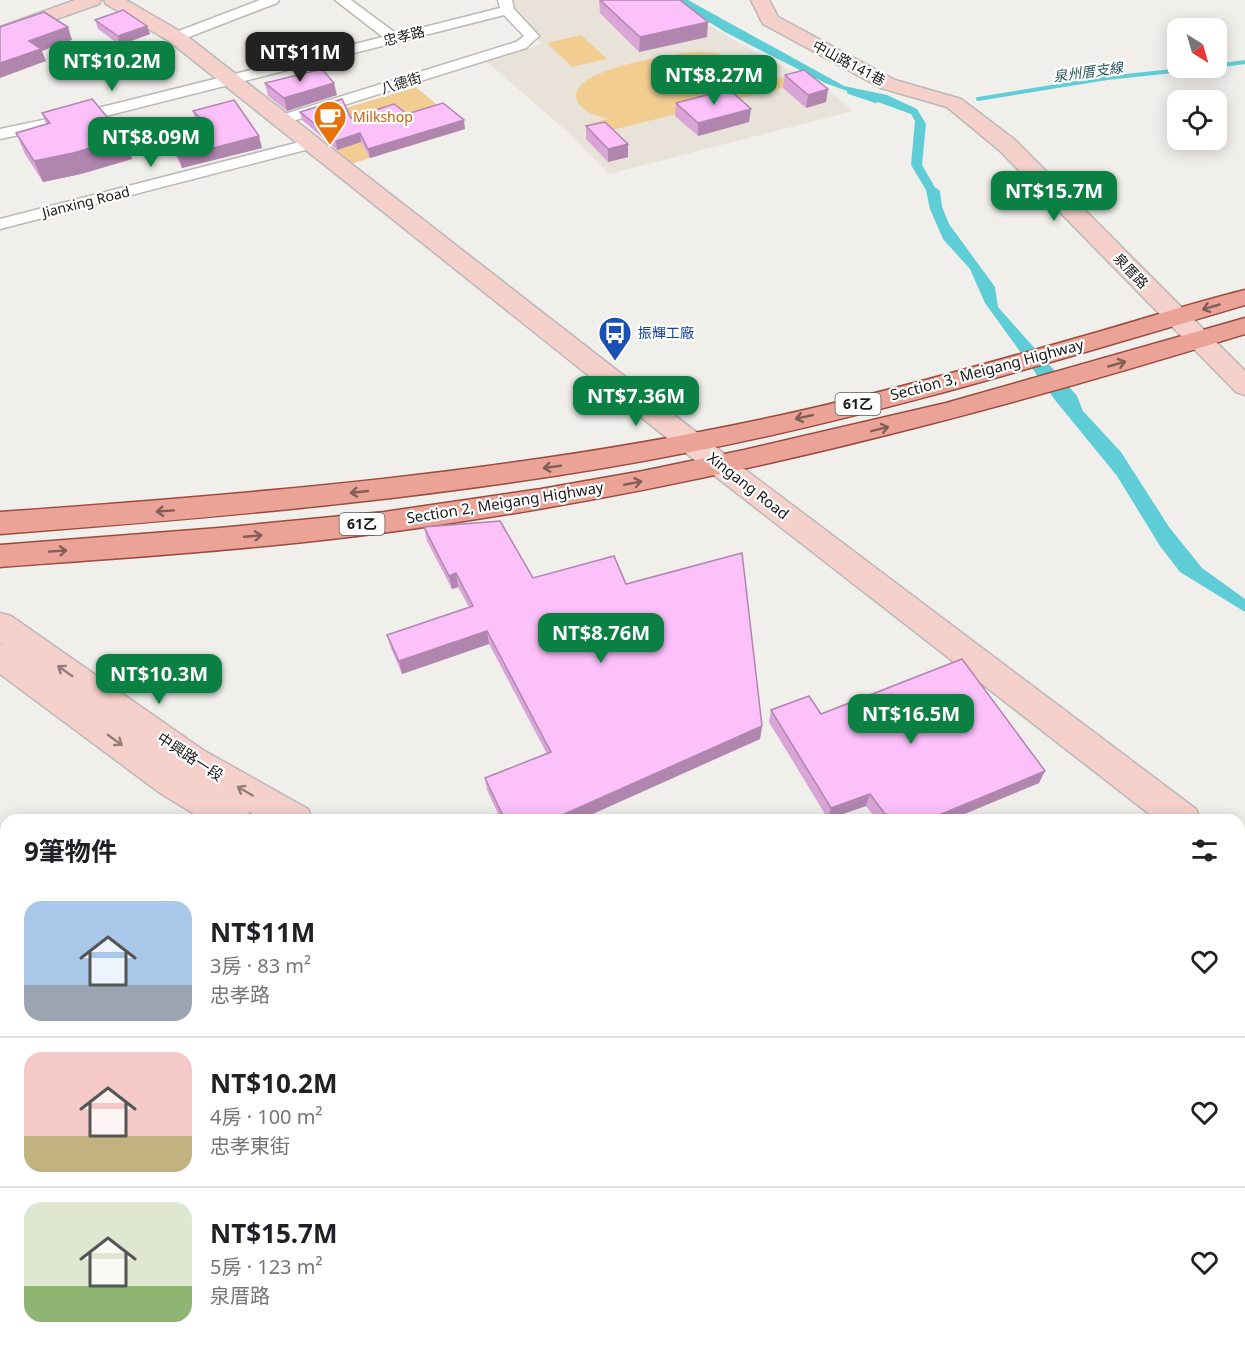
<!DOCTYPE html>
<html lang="zh-TW">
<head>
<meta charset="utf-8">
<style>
  :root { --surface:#fff; --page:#f2f2f2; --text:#202124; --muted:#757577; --line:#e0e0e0; --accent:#0b8043 }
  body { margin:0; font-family:"Noto Sans","Noto Sans TC",sans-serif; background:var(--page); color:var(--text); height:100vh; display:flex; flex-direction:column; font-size:22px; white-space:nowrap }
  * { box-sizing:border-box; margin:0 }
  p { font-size:20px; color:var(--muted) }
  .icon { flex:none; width:33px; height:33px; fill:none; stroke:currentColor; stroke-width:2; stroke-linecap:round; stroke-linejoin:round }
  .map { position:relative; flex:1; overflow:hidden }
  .sheet { position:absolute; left:0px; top:814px; width:1245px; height:536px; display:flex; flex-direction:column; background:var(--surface); border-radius:18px 18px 0 0; box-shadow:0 3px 15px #0003 }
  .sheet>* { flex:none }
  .needle { width:39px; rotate:143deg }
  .tools { position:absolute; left:1167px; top:18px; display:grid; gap:12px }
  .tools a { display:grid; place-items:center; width:60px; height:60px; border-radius:12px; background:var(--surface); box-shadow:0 3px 15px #0003; font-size:30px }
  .price { position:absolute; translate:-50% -51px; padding:0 14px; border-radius:12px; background:var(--accent); color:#fff; font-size:20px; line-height:39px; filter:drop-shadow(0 2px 3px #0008) }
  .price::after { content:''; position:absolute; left:50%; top:36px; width:18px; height:14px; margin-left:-9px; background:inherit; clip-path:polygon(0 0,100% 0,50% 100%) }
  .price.active { background:#222; color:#fff }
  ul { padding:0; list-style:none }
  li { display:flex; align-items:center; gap:18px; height:150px; padding:0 24px }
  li+li { border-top:2px solid var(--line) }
  li span { display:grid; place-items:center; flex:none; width:168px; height:120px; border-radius:18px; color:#555 }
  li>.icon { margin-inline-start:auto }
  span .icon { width:72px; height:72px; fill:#fffc; stroke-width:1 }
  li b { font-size:26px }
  h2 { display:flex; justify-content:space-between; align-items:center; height:72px; padding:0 24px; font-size:26px }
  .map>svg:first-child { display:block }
  .built { fill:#e9e2d9 }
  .green { fill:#f2cd92 }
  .water { fill:#5ecdd6 }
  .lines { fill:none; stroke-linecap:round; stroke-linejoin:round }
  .stream { stroke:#5ecdd6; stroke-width:4 }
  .street-casing { stroke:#bab9b6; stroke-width:3 }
  .secondary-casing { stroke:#bab9b6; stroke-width:3 }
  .primary-casing { stroke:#9a4b3d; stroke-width:3 }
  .street { fill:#fff; fill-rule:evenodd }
  .secondary { fill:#f6d1cb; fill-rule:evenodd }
  .primary { fill:#eca397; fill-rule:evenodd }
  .wall { fill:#d9a5d7 }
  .shaded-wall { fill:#b086af }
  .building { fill:#fcc0fa; stroke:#b086af; stroke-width:1.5 }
  .oneway { stroke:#825e57 }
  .oneway2 { stroke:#927e7a }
  .labels { text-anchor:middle; stroke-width:4.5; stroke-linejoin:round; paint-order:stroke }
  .far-street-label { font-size:14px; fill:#181817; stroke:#fff }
  .far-water-label { font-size:14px; font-style:italic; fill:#245559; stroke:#fff }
  .far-food-label { font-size:14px; fill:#c56008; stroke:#fff; text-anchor:start }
  .far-transit-label { font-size:14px; fill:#164399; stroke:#fff; text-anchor:start }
  .shield { fill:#fff; stroke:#5d5d5d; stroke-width:1.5 }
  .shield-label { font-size:14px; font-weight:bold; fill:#181817 }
  .street-label { font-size:15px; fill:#181817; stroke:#fff }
</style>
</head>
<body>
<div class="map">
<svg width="1245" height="1349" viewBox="0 0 1245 1349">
  <rect width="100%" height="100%" fill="#f1efec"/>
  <polygon class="built" points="510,0 670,0 726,36 828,90 853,111 609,174 569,133 487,62 541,44 512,9"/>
  <g class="green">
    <polygon points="581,35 607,59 572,67 547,43"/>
    <path d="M692 52C712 51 735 54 749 71L750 85 787 76 797 84 600 133 591 123 608 119C597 116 582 112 577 100 566 69 672 55 692 52Z"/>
    <polygon points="416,87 444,111 360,139 343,109"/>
    <polygon points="361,142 370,158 347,165 333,151"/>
    <polygon points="6,938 6,1344 774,1344 776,1349 0,1349 0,940"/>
  </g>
  <polygon class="water" points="674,0 688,0 844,86 887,95 917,109 926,124 922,165 933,184 949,224 995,287 998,307 1077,396 1083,411 1121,452 1169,527 1202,568 1245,599 1245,612 1180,572 1160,546 1117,476 1055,400 985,303 970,269 943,239 930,209 926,190 911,165 915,121 911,114 825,83 725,32"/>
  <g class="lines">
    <g class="stream">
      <polyline points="1216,66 1245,62"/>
      <polyline points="849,92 876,101"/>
      <polyline points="978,99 1107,78 1201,68"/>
      <polyline points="931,187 938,192 940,206"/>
    </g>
    <g class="street-casing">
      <g id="street">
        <polygon points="260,0 279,0 277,3 181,40 176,41 169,37 171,34"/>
        <polygon points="335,0 351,0 397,34 500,8 498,0 512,0 514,9 539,36 526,48 280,125 272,120 275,117 516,42 524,36 504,15 90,120 0,139 0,129 90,110 383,37"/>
        <polygon points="311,139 317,141 319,144 317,147 0,229 0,219"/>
        <polygon points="1127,1344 1163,1344 1165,1349 1129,1349"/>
      </g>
    </g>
    <g class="secondary-casing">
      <g id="secondary">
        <polygon points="75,0 101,0 99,4 0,39 0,27"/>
        <polygon points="104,0 126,0 183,33 731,459 1196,809 1201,820 1157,820 711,473 169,41 106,4"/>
        <polygon points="751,0 769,0 778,17 895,80 961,99 1015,140 1245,371 1245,395 1236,392 999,150 947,107 881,88 763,24"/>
        <polygon points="0,613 11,616 203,750 308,809 313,820 264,820 248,811 252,820 204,820 160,793 0,674 0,643 4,645 0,642"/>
        <polygon points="1239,848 1245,850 1245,885 1239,882"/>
        <polygon points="1239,1058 1245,1059 1245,1134 1239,1132"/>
        <polygon points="807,1344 855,1344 857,1349 809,1349"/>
      </g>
    </g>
    <g class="primary-casing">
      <g id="primary">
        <path d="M1245 290V305C1061 359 878 416 690 452 463 497 231 516 0 534V512C254 494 509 473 759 420 873 396 986 364 1098 332 1147 318 1196 302 1245 290Z"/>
        <path d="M1245 318V334C980 416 713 485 438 525 293 547 146 556 0 567V545L219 528 384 512 541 489 643 471 744 450 946 403Z"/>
      </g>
    </g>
    <use href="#street" class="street"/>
    <use href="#secondary" class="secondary"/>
    <use href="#primary" class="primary"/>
  </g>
  <g class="wall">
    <polygon points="599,0 680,0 707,37 639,52 600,13"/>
    <polygon points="95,20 147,26 150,34 120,45 98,29"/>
    <polygon points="785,75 828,89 826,102 806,108 783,88"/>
    <polygon points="265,83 337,95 287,111 268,96"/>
    <polygon points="676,103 749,122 698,136 675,116"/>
    <polygon points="193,111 262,148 182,168 174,152 171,140 204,131 196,123"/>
    <polygon points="300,112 351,118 407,114 465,129 370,158 361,142 337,150 302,120"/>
    <polygon points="42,113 125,138 132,159 81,174 43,182 25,154 16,133 46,124"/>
    <polygon points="586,126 628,157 608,162 586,139"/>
    <polygon points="424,527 533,578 626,584 762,726 760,739 579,820 501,820 487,790 485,778 547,754 489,644 402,674 391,648 387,635 469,607 458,587 452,589 427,541"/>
    <polygon points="771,710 821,714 1039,783 950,820 877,820 866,806 828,819 769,722"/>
    <polygon points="1025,1344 1100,1344 1103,1349 1028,1349"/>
  </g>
  <g class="shaded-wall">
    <polygon points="708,22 707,37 639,52 640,37"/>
    <polygon points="147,26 150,34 120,45 118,36"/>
    <polygon points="68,27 72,40 42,51 46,61 0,78 0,63 29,41"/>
    <polygon points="334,83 337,95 287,111 284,98"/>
    <polygon points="828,89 826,102 806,108 808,95"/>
    <polygon points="751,109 749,122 698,136 698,123"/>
    <polygon points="464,120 465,129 370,158 368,149"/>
    <polygon points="360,133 361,142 337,150 336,141"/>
    <polygon points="259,136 262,148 182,168 179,157"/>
    <polygon points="125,138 132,159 81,174 43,182 34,161"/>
    <polygon points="628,144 628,157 608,162 608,149"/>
    <polygon points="456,573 458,587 452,589 449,576"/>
    <polygon points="487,631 489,644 402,674 399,661"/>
    <polygon points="762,726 760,739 579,820 551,820"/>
    <polygon points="1045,771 1039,783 950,820 927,820"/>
    <polygon points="870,794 866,806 828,819 831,808"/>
  </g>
  <g class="building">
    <polygon points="600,0 680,0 708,22 640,37"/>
    <polygon points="123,10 147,26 118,36 95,20"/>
    <polygon points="44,12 68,27 29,41 41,49 0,63 0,27"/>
    <polygon points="322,69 334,83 284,98 265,83"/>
    <polygon points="804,70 828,89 808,95 785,75"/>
    <polygon points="729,89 751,109 698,123 676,103"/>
    <polygon points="92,99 125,138 73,153 34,161 16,133 50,123 42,113"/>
    <polygon points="342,99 351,118 394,104 407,114 443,103 464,120 368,149 360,133 336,141 300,112"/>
    <polygon points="234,100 259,136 179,157 171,140 211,129 193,111"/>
    <polygon points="605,122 628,144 608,149 586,126"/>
    <polygon points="500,521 533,578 614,556 626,584 742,553 762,726 551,820 505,820 485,778 551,752 487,631 399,661 387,635 473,606 456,573 449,576 424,527"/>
    <polygon points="962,659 1045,771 927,820 885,814 870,794 831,808 771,710 809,696 821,714"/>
    <polygon points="1039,1344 1100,1344 1103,1349 1042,1349"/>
  </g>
  <defs><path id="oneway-shaft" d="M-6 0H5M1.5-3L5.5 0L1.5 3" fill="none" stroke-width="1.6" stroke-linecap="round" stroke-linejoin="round" transform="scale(1.5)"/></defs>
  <g class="oneway">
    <use href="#oneway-shaft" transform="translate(1211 307) rotate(164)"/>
    <use href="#oneway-shaft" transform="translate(1117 364) rotate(-16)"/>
    <use href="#oneway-shaft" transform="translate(804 417) rotate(167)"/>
    <use href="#oneway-shaft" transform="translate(880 429) rotate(-14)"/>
    <use href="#oneway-shaft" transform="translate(552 467) rotate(172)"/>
    <use href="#oneway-shaft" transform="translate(633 483) rotate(-11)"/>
    <use href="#oneway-shaft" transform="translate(359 492) rotate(174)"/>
    <use href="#oneway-shaft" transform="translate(165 511) rotate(176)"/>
    <use href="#oneway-shaft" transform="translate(253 536) rotate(-5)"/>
    <use href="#oneway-shaft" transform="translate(58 551) rotate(-4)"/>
  </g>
  <g class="oneway2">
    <use href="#oneway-shaft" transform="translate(65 671) rotate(-145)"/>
    <use href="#oneway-shaft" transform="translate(115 740) rotate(36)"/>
    <use href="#oneway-shaft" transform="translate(245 791) rotate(-150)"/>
  </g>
  <defs>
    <g id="cafe-pin" transform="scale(1.725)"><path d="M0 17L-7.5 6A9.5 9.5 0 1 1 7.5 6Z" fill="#e8710a" stroke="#fff"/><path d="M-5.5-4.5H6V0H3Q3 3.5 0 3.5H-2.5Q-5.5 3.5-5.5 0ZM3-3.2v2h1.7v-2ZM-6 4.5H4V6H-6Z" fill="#fff"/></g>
    <g id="bus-pin" transform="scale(1.725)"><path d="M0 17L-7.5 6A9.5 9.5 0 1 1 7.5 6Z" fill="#1a4fb4" stroke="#fff"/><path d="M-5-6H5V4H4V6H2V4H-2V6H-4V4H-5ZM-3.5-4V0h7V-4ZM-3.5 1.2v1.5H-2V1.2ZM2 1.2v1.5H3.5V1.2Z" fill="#fff"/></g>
  </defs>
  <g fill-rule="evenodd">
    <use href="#cafe-pin" x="330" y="117"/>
    <use href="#bus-pin" x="615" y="333"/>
  </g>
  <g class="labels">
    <g class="far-street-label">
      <text transform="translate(404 36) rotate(-14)" y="5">忠孝路</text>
      <text transform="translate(849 63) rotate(28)" y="5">中山路141巷</text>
      <text transform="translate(401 83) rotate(-17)" y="5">八德街</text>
      <text transform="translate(86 202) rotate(-14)" y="5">Jianxing Road</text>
      <text transform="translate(1131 271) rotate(46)" y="5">泉厝路</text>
    </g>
    <g class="far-water-label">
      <text transform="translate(1088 72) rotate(-8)" y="5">泉州厝支線</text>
    </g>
    <g class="far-food-label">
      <text x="353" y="122">Milkshop</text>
    </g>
    <g class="far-transit-label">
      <text x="638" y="338">振輝工廠</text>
    </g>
    <g class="shield">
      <rect x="835.5" y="393" width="45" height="22" rx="4.5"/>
      <rect x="339.5" y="513" width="45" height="22" rx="4.5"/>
    </g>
    <g class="shield-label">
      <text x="858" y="409">61乙</text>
      <text x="362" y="529">61乙</text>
    </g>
    <g class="street-label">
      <text transform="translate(987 370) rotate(-15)" y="5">Section 3, Meigang Highway</text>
      <text transform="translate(748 486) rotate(38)" y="5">Xingang Road</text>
      <text transform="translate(505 503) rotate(-9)" y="5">Section 2, Meigang Highway</text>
      <text transform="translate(190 757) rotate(33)" y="5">中興路一段</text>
    </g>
  </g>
</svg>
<div class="tools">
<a><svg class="needle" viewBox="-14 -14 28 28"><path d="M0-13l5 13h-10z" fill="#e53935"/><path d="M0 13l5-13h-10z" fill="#757577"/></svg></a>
<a><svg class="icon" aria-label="locate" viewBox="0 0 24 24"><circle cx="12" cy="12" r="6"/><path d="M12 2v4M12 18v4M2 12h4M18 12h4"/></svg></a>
</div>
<b class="price active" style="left:300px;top:83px">NT$11M</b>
<b class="price" style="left:112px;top:92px">NT$10.2M</b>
<b class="price" style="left:714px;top:106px">NT$8.27M</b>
<b class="price" style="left:151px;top:168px">NT$8.09M</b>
<b class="price" style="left:1054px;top:222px">NT$15.7M</b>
<b class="price" style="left:636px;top:427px">NT$7.36M</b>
<b class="price" style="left:601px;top:664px">NT$8.76M</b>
<b class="price" style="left:159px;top:705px">NT$10.3M</b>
<b class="price" style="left:911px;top:745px">NT$16.5M</b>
<section class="sheet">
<h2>9筆物件<svg class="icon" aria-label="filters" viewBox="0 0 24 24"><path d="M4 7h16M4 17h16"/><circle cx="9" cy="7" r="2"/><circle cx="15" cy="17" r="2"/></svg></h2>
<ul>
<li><span style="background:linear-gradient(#a9c7e8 70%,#9aa5b1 0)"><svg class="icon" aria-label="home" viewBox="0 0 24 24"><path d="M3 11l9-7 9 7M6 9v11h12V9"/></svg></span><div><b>NT$11M</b><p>3房 · 83 m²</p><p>忠孝路</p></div><svg class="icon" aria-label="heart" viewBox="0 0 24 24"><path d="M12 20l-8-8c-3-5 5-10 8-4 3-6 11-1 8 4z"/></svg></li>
<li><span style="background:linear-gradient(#f6c9c9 70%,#c2b280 0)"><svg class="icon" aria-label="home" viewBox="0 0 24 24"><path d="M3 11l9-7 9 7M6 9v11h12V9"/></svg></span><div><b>NT$10.2M</b><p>4房 · 100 m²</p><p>忠孝東街</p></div><svg class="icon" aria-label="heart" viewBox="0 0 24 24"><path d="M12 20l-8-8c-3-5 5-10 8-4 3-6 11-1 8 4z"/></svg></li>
<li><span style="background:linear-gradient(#dfe7d0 70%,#8fb573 0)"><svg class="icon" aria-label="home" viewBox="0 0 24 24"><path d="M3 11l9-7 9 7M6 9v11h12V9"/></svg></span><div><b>NT$15.7M</b><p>5房 · 123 m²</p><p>泉厝路</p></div><svg class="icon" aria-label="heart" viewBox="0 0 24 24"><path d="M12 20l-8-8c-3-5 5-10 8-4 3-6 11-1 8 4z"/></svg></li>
</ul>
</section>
</div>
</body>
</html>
